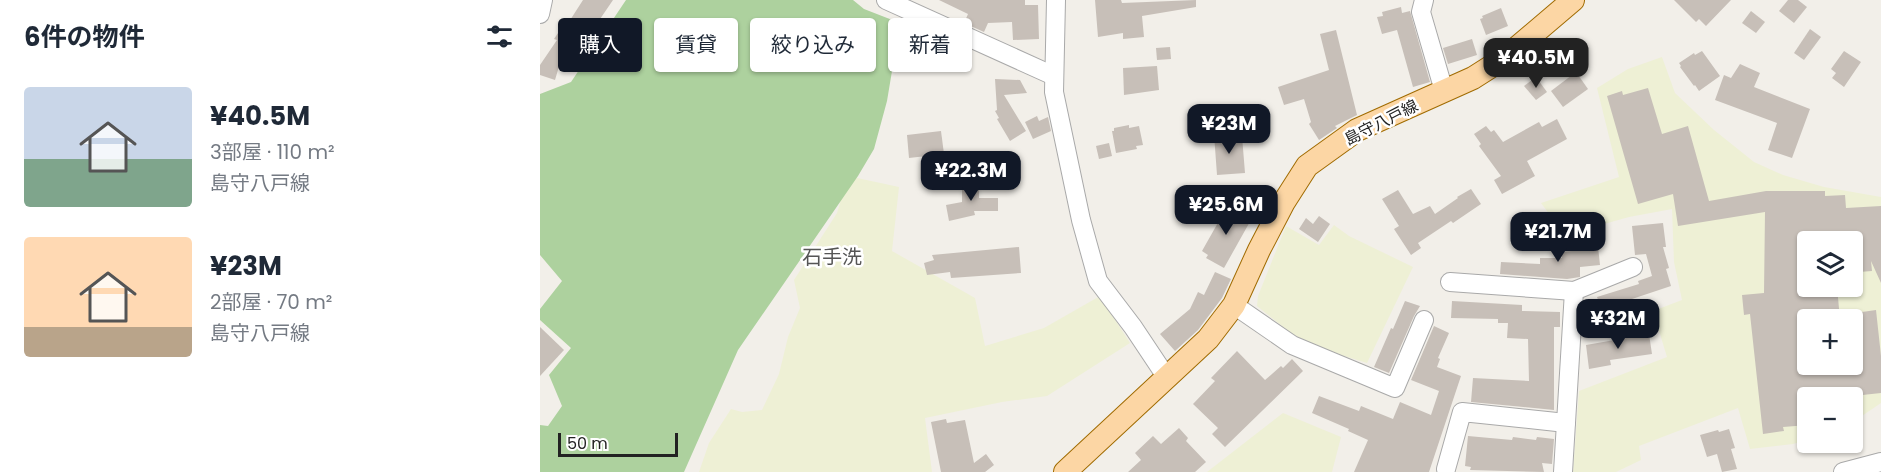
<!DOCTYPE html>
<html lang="ja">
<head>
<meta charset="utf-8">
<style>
  :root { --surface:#fff; --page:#f6f6f7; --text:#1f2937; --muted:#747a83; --accent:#111827 }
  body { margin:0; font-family:Poppins,"Noto Sans JP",sans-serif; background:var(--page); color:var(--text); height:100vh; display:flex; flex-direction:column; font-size:22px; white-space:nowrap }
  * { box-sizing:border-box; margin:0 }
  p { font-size:20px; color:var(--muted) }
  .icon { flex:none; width:33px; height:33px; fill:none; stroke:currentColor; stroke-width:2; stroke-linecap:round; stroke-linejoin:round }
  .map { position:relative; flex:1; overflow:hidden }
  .sheet { display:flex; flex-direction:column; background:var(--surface); width:540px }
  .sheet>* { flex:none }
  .top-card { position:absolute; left:18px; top:18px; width:570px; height:54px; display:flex; gap:12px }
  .fabs { position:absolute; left:1257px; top:231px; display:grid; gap:12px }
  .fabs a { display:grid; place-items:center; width:66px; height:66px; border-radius:6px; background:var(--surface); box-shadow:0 2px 4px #0004; font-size:30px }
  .scale { position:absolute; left:18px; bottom:15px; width:120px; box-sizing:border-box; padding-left:6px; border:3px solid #222; border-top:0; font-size:16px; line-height:21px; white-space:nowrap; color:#222; -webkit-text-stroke:4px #fff; paint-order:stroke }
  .price { position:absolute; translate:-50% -51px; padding:0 14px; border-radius:12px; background:var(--accent); color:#fff; font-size:20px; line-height:39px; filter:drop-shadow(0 2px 3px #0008) }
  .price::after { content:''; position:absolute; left:50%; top:36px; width:18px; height:14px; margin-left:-9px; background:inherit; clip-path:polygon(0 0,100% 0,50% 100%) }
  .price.current { background:#222; color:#fff }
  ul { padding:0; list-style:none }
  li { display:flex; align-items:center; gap:18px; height:150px; padding:0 24px }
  li span { display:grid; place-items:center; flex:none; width:168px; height:120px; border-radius:6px; color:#555 }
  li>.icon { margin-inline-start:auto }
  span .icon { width:72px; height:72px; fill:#fffc; stroke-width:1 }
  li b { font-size:26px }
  h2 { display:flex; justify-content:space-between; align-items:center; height:72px; padding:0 24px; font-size:26px }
  .tag { padding:0 21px; border-radius:6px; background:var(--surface); box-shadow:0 2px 4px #0004; font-size:21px; line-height:54px }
  .tag.current { background:var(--accent); color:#fff }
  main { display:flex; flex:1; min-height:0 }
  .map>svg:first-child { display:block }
  .farmland { fill:#eef0d5; fill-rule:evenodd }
  .forest { fill:#add19e }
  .building { fill:#c7bfb8 }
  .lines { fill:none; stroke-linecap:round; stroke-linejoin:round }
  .minor-casing { stroke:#a9a9a9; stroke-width:20 }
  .major-casing { stroke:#a06b00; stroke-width:24 }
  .minor { stroke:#fff; stroke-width:18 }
  .major { stroke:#fcd6a4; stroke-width:22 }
  .labels { text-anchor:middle; stroke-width:5; stroke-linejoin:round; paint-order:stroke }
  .street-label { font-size:16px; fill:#222; stroke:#fff }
  .quarter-label { font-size:20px; fill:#555; stroke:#fff }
</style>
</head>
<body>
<main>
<section class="sheet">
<h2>6件の物件<svg class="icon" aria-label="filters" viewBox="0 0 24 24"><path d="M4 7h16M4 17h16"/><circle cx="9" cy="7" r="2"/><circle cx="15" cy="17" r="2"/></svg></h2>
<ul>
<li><span style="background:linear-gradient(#c9d6e8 60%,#7fa58c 0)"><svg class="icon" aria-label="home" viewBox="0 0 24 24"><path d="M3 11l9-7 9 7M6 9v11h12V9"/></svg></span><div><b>¥40.5M</b><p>3部屋 · 110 m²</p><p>島守八戸線</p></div></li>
<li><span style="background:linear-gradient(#ffd9b3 75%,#b9a48a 0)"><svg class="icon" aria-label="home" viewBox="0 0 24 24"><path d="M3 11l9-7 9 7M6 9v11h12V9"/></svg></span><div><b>¥23M</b><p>2部屋 · 70 m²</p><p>島守八戸線</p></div></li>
</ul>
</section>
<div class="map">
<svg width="1341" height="472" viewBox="0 0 1341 472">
  <rect width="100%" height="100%" fill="#f2efe9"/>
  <g class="farmland">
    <path d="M1122 57 1135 93 1174 130 1214 162 1243 175 1284 187 1341 197V403L1313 422 1312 398H1268L1267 440 1253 444 1210 449 1198 408 1099 446 1101 460 1076 472H1033L1039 391 1127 357 1113 311 1142 300 1134 262 1132 209 1089 217 1025 235 1001 203 1079 177 1057 88 1088 69ZM1268 242H1312V286H1268ZM1268 320H1312V364H1268Z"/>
    <polygon points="308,176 359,187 352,251 435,298 445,346 504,328 560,296 590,343 507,396 462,402 385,418 392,472 159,472 169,443 191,409 202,412 222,410 239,374 248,337 260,308 254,280 297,213"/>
    <polygon points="794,225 809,236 873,267 827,363 788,351 752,334 717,306 718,296 746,226 779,245"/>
    <polygon points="743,413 801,437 792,472 667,472"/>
  </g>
  <polygon class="forest" points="86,0 313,0 324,9 360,23 347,101 334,149 318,176 198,350 144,472 0,472 0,425 8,426 22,406 9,375 31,348 0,320 0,309 22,281 0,255 0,94 31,82"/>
  <g class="building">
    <polygon points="43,0 73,0 41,47 45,49 31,70 20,63 15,80 0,75 0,65 17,40 14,39 22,27 25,28"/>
    <polygon points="399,0 485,0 485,5 498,5 499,39 473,40 472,22 448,23 444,32 424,23 428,14"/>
    <polygon points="555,0 581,0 582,3 656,0 656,7 602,16 604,37 583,39 583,33 558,37"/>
    <polygon points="1134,0 1191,0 1166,26 1159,19 1156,22"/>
    <polygon points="1248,0 1258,0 1267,7 1254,23 1239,11"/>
    <polygon points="861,7 862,13 870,11 890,82 873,87 857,30 842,34 837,17 843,16 842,12"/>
    <polygon points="961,8 968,26 946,35 940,19 943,18 942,16"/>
    <polygon points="1211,11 1225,22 1216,33 1202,23"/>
    <polygon points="1270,29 1281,37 1264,60 1254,53"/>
    <polygon points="796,30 817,115 795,126 797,128 779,140 769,124 771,122 764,99 744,105 738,87 789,70 780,34"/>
    <polygon points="932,39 937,55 908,64 903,48"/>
    <polygon points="630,47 631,59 617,60 616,48"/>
    <polygon points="1162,51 1180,76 1159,91 1155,85 1154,86 1140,67 1141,66 1139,63 1154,53 1155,55"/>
    <polygon points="1304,51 1321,62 1304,87 1292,78 1296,73 1291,69"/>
    <polygon points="1200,64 1220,73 1214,87 1270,109 1252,158 1228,150 1237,123 1175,100 1184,75 1191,78"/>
    <polygon points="617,66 619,90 584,95 583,68"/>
    <polygon points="1036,72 1048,89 1023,107 1011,91"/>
    <polygon points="996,77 1007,92 996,100 984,86"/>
    <polygon points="455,79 480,80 487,93 464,95 486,131 470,141 457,119 459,118 455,111 457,110"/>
    <polygon points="1108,88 1122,134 1148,126 1169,201 1226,191 1285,191 1285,196 1305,195 1306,208 1341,206 1341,283 1331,261 1332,271 1319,272 1318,242 1268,242 1268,288 1297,286 1300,320 1268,320 1268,364 1320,364 1315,313 1336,310 1341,356 1341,393 1313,396 1313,398 1268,398 1268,425 1243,427 1244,431 1223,434 1210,314 1204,315 1202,295 1224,293 1225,212 1138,226 1133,194 1098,204 1067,96 1082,91 1083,95"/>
    <polygon points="497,116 499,121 508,117 511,131 493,139 485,122"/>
    <polygon points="1017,119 1027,139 987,161 995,176 962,194 954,180 961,176 939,146 941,144 934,134 946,126 951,132 954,130 963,142 999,122 1002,127"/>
    <polygon points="589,125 589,128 599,126 603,145 596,146 597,149 576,153 572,131 574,131 574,128"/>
    <polygon points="401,131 404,154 369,158 367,135"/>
    <polygon points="687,133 687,137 702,136 705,173 677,175 674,134"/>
    <polygon points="569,143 572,156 559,159 556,146"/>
    <polygon points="422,179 439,179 439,198 458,198 458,211 434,211 435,215 409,221 406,205 422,202"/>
    <polygon points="931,189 941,204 913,223 911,221 878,243 881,248 871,255 854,229 859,226 842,199 858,190 873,214 890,206 895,214 918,198 917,197"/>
    <polygon points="688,205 712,218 684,268 666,258 668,255 662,251"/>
    <polygon points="779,216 790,224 778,242 759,229 766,218 773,224"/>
    <polygon points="1123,223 1126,247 1123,247 1129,268 1126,269 1131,286 1086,301 1087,303 1065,309 1064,307 1061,308 1057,297 1099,284 1098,281 1112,276 1106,254 1095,255 1092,226"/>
    <polygon points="1057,237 1060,265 1040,267 1040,277 1027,279 960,274 961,262 1000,264 1000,258 1022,258 1021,252 1043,250 1042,238"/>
    <polygon points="479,247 481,273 411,278 410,272 387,275 384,263 394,260 392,255"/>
    <polygon points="675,272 691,279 682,298 658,330 635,351 620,334 650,309 658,292 664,295"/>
    <polygon points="865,301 880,306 874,316 849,373 834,367 851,328 853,329"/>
    <polygon points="912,301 982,305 982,311 1020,312 1020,327 1014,327 1014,410 931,402 933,378 989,381 988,339 967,338 968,323 958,323 958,319 911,318"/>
    <polygon points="894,326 909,333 898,358 900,359 897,367 921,376 889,472 814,472 828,440 808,431 809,429 772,413 779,396 819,411 821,406 853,419 860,402 891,415 899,391 871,380"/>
    <polygon points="0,327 24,350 0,376"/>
    <polygon points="1109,334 1112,354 1070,360 1071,365 1049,369 1046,345"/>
    <polygon points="697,351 725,380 741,366 743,368 752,359 763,371 685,447 672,434 678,428 653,404 675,381 671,378"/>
    <polygon points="406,419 407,423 425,420 434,463 446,454 454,465 445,472 401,472 391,422"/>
    <polygon points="639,428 648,438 646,441 666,462 655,472 588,472 601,460 595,453 613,436 621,444"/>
    <polygon points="1189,429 1195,448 1191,449 1197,469 1182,472 1177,454 1167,457 1160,435 1178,430 1179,432"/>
    <polygon points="928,436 972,440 973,437 996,440 997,437 1014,439 1012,464 1002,463 1004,472 930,470 931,467 925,466"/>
  </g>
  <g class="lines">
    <g class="minor-casing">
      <g id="minor">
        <polyline points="346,0 514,76"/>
        <polyline points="516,0 514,92 541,220 558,281 593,327 627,378"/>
        <polyline points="884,0 881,12 904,91"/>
        <polyline points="0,14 3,0"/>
        <polyline points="910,282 1034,291"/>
        <polyline points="694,305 752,345 855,388 884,320"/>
        <polyline points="906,469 922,412 1026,423"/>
        <polyline points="1023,472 1034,291 1093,267"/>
        <polyline points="1303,472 1341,462"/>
      </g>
    </g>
    <g class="major-casing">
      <polyline id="major" points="525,472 668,339 694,305 719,250 744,202 767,166 817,130 933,78 966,57 1033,0"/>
    </g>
    <use href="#minor" class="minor"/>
    <use href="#major" class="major"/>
  </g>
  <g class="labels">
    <g class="street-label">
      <text transform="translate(841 122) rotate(-27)" y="6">島守八戸線</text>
    </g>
    <g class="quarter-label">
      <text x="292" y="264">石手洗</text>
    </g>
  </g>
</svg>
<div class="fabs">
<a><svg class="icon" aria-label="layers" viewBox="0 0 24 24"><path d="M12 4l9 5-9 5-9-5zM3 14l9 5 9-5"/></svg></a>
<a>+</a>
<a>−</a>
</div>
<div class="scale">50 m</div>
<b class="price current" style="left:996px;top:89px">¥40.5M</b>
<b class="price" style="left:689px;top:155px">¥23M</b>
<b class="price" style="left:431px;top:202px">¥22.3M</b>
<b class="price" style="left:686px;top:236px">¥25.6M</b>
<b class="price" style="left:1018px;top:263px">¥21.7M</b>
<b class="price" style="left:1078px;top:350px">¥32M</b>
<div class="top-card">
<a class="tag current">購入</a>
<a class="tag">賃貸</a>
<a class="tag">絞り込み</a>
<a class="tag">新着</a>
</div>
</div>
</main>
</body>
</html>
